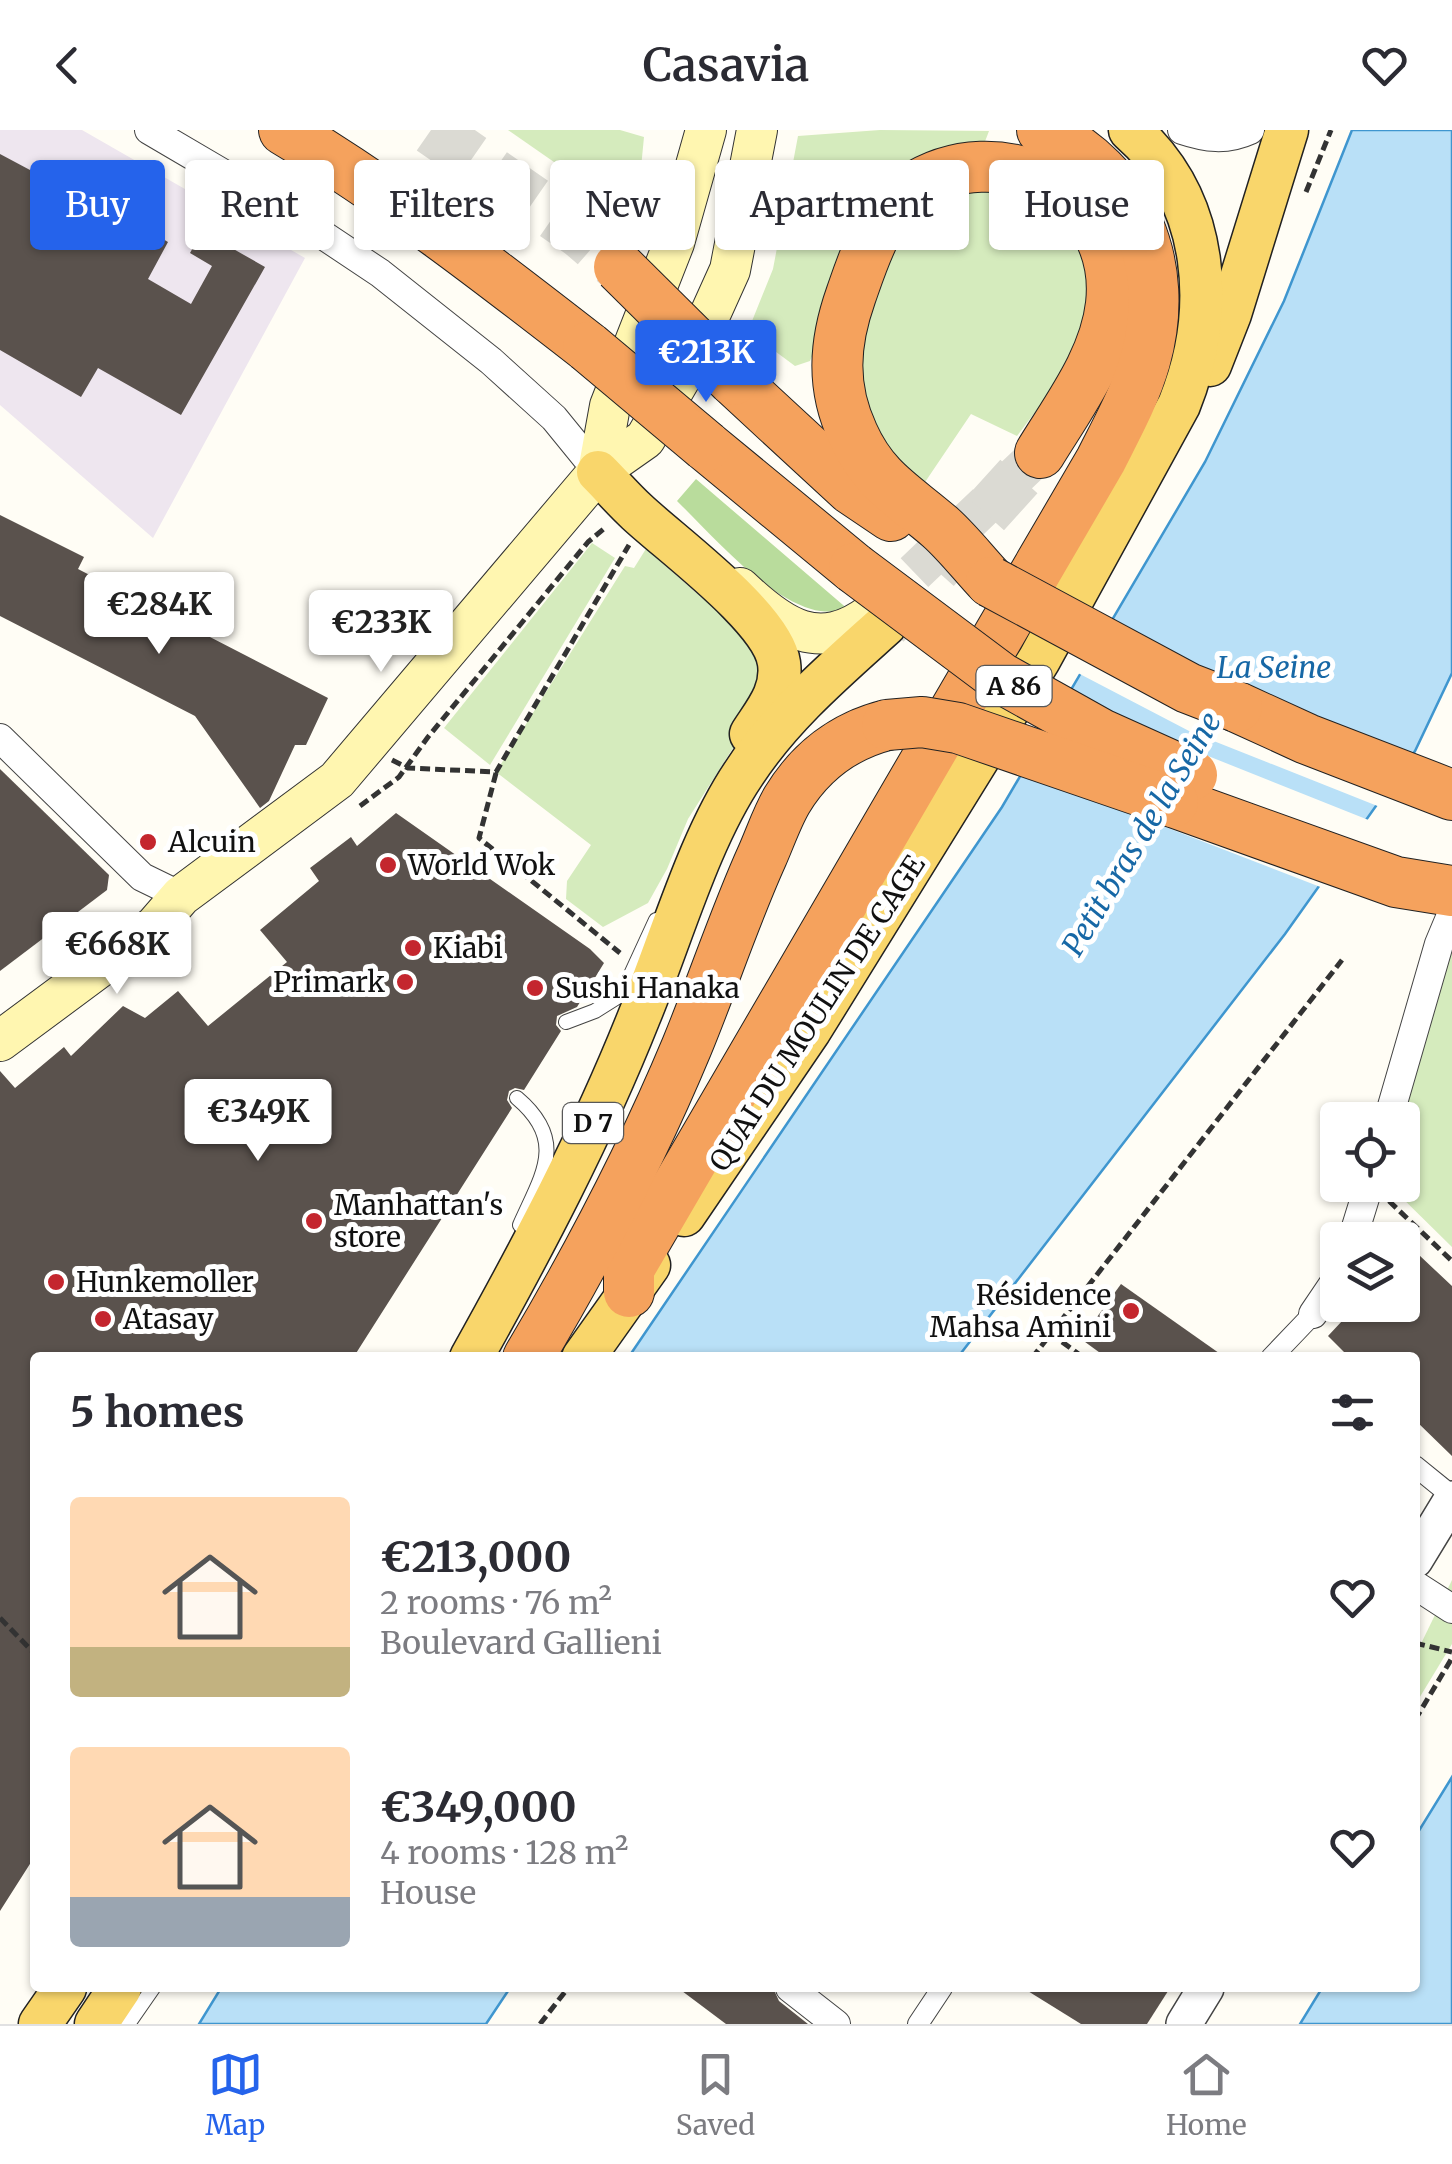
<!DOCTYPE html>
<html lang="en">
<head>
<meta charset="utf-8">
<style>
  :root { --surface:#fff; --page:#f7f7f7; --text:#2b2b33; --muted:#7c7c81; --line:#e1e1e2; --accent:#2563eb }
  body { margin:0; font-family:Merriweather,serif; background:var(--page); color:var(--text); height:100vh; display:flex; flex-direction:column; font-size:38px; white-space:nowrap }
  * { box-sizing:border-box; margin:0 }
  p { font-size:32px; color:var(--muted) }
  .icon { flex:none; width:55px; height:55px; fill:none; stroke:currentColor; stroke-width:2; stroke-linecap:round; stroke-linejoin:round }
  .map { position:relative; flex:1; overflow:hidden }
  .drawer { position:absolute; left:30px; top:1222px; width:1390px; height:640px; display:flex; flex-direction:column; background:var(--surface); border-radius:10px; box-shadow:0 2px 8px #0004 }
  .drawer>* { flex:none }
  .hud { position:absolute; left:30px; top:30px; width:1392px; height:90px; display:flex; gap:20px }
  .controls { position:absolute; left:1320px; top:972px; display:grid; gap:20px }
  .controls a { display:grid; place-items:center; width:100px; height:100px; border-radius:10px; background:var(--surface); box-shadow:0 2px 8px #0004; font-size:50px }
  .price { position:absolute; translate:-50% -85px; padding:0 22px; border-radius:10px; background:#fff; color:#222; font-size:32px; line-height:65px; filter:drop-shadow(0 2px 5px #0008) }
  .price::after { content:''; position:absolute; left:50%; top:60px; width:30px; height:22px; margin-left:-15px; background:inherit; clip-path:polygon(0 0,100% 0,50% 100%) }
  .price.on { background:var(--accent); color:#fff }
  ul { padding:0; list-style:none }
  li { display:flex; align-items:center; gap:30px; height:250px; padding:0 40px }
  li span { display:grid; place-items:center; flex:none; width:280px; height:200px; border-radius:10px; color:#555 }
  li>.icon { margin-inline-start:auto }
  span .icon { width:120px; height:120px; fill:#fffc; stroke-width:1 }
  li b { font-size:42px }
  h2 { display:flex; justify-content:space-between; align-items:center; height:120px; padding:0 40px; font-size:42px }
  .tag { padding:0 35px; border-radius:10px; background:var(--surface); box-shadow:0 2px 8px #0004; font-size:35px; line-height:90px }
  .tag.on { background:var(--accent); color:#fff }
  header { display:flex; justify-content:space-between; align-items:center; height:130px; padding:0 40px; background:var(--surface); font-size:45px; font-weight:600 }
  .dock { display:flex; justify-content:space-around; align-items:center; height:140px; border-top:2px solid var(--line); background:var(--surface); font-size:28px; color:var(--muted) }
  .dock a { display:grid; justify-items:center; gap:5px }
  .dock .on { color:var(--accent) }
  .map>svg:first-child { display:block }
  .industrial { fill:#eee6ef }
  .green { fill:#d5ebbd }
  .forest { fill:#b9dc9c }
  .water { fill:#b9e0f7; stroke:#3f96cf; stroke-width:2.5 }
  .pier { fill:#fffdf5 }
  .building { fill:#5a524d }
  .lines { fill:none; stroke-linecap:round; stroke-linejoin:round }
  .secondary-tunnel { stroke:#dbdad3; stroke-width:40; stroke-dasharray:40 20; stroke-linecap:butt }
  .motorway-tunnel { stroke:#dbdad3; stroke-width:50; stroke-dasharray:50 25; stroke-linecap:butt }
  .service-casing { stroke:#444; stroke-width:16 }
  .pedestrian-casing { stroke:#444; stroke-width:22 }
  .minor-casing { stroke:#444; stroke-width:30 }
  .tertiary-casing { stroke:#444; stroke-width:38 }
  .secondary-casing { stroke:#333; stroke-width:42 }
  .primary-casing { stroke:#222; stroke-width:45 }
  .motorway-casing { stroke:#222; stroke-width:52 }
  .path { stroke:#333; stroke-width:5; stroke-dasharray:10 5; stroke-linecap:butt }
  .service { stroke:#fff; stroke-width:14 }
  .pedestrian { stroke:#fff; stroke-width:20 }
  .minor { stroke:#fff; stroke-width:28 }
  .tertiary { stroke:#fff; stroke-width:35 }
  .secondary { stroke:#fff6b0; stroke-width:40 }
  .primary { stroke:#f9d66b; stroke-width:42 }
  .motorway { stroke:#f5a25d; stroke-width:50 }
  .motorway-bridge-casing { stroke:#222; stroke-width:52; stroke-linecap:butt }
  .motorway-bridge { stroke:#f5a25d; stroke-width:50 }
  .poi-dot { fill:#c4262e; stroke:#fff; stroke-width:4 }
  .labels { text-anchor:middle; stroke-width:10; stroke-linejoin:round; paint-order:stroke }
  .shield { fill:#fff; stroke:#585858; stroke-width:2.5 }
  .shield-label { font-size:25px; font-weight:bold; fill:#111 }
  .poi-label { font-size:28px; fill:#111; stroke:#fff; text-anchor:start }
  .street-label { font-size:28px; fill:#111; stroke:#fff }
  .water-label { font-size:30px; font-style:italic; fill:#1768a6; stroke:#fff }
</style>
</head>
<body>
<header><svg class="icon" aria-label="back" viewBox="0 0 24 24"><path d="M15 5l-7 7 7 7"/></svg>Casavia<svg class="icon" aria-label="heart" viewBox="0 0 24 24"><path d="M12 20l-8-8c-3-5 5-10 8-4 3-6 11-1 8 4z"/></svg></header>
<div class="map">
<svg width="1452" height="1894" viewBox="0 0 1452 1894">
  <rect width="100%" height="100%" fill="#fffdf5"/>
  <polygon class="industrial" points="0,0 82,0 305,128 153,408 0,275"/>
  <g class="green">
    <polygon points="508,0 620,0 644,7 636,89"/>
    <polygon points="880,0 989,1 981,22 848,141 810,231 795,236 748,201 773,139 798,6"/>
    <polygon points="1005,52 1083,106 1095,148 1086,200 1051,261 1017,306 971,284 917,364 857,271 857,223 893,116 919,75"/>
    <polygon points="654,406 659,430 702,468 725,474 769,527 740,607 688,689 667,739 648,773 603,797 566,769 567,751 591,715 496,642 625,436 634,438"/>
    <polygon points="592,413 615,428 490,635 444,598"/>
    <polygon points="1452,808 1452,1117 1389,1055 1402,1055 1402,990 1394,990"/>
    <polygon points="1452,1450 1452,1514 1415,1575 1415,1526"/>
  </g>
  <path class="forest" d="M696 349 850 481C838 481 822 483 811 479 762 464 713 406 677 371Z"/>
  <g class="water">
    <polygon points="1352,0 1452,0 1452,543 1415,621 1285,804 958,1227 628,1228 1002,677 1205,332 1284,171"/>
    <polygon points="1452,1647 1452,1894 1300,1894 1322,1858 1415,1858 1415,1707"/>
    <polygon points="221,1858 510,1858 486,1894 199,1894"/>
  </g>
  <g class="pier">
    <polygon points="1107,490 1210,544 1303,585 1417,626 1380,677 1191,602 1076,542"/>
    <polygon points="1065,560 1163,608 1371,691 1323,758 1018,640"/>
  </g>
  <g class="building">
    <polygon points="0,24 45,48 50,39 72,51 77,42 89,46 160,86 151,102 168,112 148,149 191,174 212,136 190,123 202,101 265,137 181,285 98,238 81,267 0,220"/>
    <polygon points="0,385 84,427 78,439 328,568 306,615 295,615 269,671 260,678 195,586 0,486"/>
    <polygon points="0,639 109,745 107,760 0,841"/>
    <polygon points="396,683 590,819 604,833 577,877 557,886 556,895 561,901 524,960 515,958 509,961 507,970 512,978 353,1228 35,1228 35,1726 0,1781 0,941 15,958 64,917 71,926 123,876 145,888 178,861 208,896 287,832 260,800 319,751 310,738 351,707 357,716"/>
    <polygon points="1402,1109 1452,1156 1452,1326 1415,1290 1415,1228 1350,1228 1328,1206 1357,1175 1402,1175"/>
    <polygon points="1121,1154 1226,1228 1107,1228 1081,1209"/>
    <polygon points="678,1858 773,1858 779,1871 808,1894 726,1894"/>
    <polygon points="1023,1858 1170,1858 1147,1894 1081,1894"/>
  </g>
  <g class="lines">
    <polyline class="secondary-tunnel" points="871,484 1040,323"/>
    <g class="motorway-tunnel">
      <polyline points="431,0 581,104 619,137"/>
      <polyline points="885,495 1040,323"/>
    </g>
    <g class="service-casing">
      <g id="service">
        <polyline points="566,892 595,881 622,864 656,790"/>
        <path d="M517 968C568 1011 542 1045 520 1095"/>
        <polyline points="128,1894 153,1858"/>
      </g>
    </g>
    <g class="pedestrian-casing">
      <g id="pedestrian">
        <polyline points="1271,1228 1313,1184"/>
        <polyline points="1415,1336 1452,1366"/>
        <polyline points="918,1894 942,1858"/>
      </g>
    </g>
    <g class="minor-casing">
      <g id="minor">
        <polyline points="149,0 287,81 380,143 491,231 554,288 598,342"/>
        <path d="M1182 0C1206 8 1226 11 1250 0"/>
        <polyline points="0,608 142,747 181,766"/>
        <polyline points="1388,990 1439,814 1452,783"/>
        <polyline points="1352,1110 1369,1055"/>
        <polyline points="1313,1184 1338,1147"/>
        <polyline points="1415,1455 1452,1479"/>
        <polyline points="790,1858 836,1894"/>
      </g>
    </g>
    <g class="tertiary-casing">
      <g id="tertiary">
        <polyline points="1415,1430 1452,1369"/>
        <polyline points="1184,1894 1206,1858"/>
      </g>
    </g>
    <g class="secondary-casing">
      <g id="secondary">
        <polyline points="598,342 610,276 674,113 706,0"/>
        <path d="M740 458C782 498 819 523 871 484"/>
        <polyline points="0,911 155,796 181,766 337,650 598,342 645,309 684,242 730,140 757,0"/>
      </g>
    </g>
    <g class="primary-casing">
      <g id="primary">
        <polyline points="1210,235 1230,184 1287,0"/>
        <path d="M598 342C611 355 623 369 637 382 671 414 773 488 779 533 783 562 765 582 751 604"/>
        <path d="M684 1085 810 900 1039 530 1179 275C1217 181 1210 70 1130 0"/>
        <path d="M471 1228C533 1117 592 1005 639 887 671 810 698 711 744 643 781 586 835 540 885 495"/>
        <polyline points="583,1228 649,1135"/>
        <polyline points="40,1894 65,1858"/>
        <polyline points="96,1894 120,1858"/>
      </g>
    </g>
    <g class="motorway-casing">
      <g id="motorway">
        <path d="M284 0C391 64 489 140 588 217"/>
        <polyline points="733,250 851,359 891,386"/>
        <polyline points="706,316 854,438"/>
        <path d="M991 452C974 434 958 413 940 397 903 365 874 351 853 304 831 257 834 213 851 165 864 128 877 85 910 60 999 0 1123 62 1111 174 1105 229 1068 277 1040 323"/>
        <polyline points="1237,577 1307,609 1452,665"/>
        <polyline points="1173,672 1396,752 1452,761"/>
        <path d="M629 1162V1139L1101 330C1117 298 1135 266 1145 231 1172 135 1134 42 1042 0"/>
        <path d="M528 1228C588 1127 642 1024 687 916 713 853 734 788 762 726 770 708 777 687 787 670 810 632 844 606 887 595"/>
      </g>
    </g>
    <g class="path">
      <polyline points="1306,62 1331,0"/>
      <polyline points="392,630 408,638 496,642 629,415"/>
      <polyline points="496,643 479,708 620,823"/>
      <polyline points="360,676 399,647 428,607 588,412 606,397"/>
      <polyline points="1389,1071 1452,1131"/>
      <polyline points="1050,1203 1084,1228"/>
      <polyline points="1032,1228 1342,830"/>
      <polyline points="0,1488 35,1524"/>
      <polyline points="1415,1513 1452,1522"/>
      <polyline points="1415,1590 1452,1528"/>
      <polyline points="540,1894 568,1858"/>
    </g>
    <use href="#service" class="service"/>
    <use href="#pedestrian" class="pedestrian"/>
    <use href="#minor" class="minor"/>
    <use href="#tertiary" class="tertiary"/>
    <use href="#secondary" class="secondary"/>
    <use href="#primary" class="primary"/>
    <use href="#motorway" class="motorway"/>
    <g class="motorway-bridge-casing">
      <g id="motorway-bridge">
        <polyline points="619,137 733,250"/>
        <polyline points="588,217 706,316"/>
        <polyline points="854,438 1001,548 1101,604 1192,645"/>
        <polyline points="991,452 1188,558 1237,577"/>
        <polyline points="887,595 922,592 958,598 1173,672"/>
      </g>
    </g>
    <use href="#motorway-bridge" class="motorway-bridge"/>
  </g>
  <g class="poi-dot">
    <circle cx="148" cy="712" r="10"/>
    <circle cx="388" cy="735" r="10"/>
    <circle cx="413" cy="818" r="10"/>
    <circle cx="405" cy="852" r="10"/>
    <circle cx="535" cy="858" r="10"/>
    <circle cx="314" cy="1091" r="10"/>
    <circle cx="56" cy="1152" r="10"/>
    <circle cx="1131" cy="1181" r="10"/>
    <circle cx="103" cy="1189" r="10"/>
  </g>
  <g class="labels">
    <g class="shield">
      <rect x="976.5" y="536" width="75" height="40" rx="8"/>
      <rect x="563" y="973" width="60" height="40" rx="8"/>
    </g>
    <g class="shield-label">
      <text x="1014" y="565">A 86</text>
      <text x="593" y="1002">D 7</text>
    </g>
    <g class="poi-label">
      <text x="168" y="722">Alcuin</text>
      <text x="408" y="745">World Wok</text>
      <text x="433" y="828">Kiabi</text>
      <text x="385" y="862" text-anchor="end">Primark</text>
      <text x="555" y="868">Sushi Hanaka</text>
      <text x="334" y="1085">Manhattan's<tspan x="334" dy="32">store</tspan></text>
      <text x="76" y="1162">Hunkemoller</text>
      <text x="1111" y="1175" text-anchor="end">Résidence<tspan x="1111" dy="32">Mahsa Amini</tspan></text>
      <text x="123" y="1199">Atasay</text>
    </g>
    <g class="street-label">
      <text transform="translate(817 883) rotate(-57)" y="10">QUAI DU MOULIN DE CAGE</text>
    </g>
    <g class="water-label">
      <text x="1274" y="548">La Seine</text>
      <text transform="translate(1142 704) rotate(-59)" y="10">Petit bras de la Seine</text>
    </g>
  </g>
</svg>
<div class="controls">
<a><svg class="icon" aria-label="locate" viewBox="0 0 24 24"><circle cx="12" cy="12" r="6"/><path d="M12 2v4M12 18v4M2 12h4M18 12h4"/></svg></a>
<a><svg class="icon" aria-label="layers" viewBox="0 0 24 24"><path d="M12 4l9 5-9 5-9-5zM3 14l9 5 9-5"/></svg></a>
</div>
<b class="price on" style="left:706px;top:275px">€213K</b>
<b class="price" style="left:159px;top:527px">€284K</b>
<b class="price" style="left:381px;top:545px">€233K</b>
<b class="price" style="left:117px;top:867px">€668K</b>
<b class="price" style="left:258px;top:1034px">€349K</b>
<div class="hud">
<a class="tag on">Buy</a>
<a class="tag">Rent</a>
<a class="tag">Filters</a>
<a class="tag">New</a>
<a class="tag">Apartment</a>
<a class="tag">House</a>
</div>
<section class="drawer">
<h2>5 homes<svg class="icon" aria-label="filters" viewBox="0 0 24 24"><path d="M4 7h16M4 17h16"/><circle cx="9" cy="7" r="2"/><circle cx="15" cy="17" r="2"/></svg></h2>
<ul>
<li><span style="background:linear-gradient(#ffd9b3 75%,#c2b280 0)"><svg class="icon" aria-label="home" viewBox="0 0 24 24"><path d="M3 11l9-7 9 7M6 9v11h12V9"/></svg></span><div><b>€213,000</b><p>2 rooms · 76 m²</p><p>Boulevard Gallieni</p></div><svg class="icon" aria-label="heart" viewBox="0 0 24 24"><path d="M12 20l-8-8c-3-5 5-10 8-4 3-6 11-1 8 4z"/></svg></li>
<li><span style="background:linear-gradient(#ffd9b3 75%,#9aa5b1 0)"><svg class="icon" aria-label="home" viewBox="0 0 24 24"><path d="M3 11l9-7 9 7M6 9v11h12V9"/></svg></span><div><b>€349,000</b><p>4 rooms · 128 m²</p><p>House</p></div><svg class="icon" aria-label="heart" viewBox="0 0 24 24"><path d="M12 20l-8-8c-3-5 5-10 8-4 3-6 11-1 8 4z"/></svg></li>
</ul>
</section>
</div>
<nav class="dock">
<a class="on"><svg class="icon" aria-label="map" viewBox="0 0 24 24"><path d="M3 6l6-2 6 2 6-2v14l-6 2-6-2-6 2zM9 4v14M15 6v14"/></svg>Map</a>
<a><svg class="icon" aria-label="saved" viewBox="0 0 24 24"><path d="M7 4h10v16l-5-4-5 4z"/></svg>Saved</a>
<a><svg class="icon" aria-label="home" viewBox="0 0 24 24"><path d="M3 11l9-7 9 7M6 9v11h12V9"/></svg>Home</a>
</nav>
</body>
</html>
